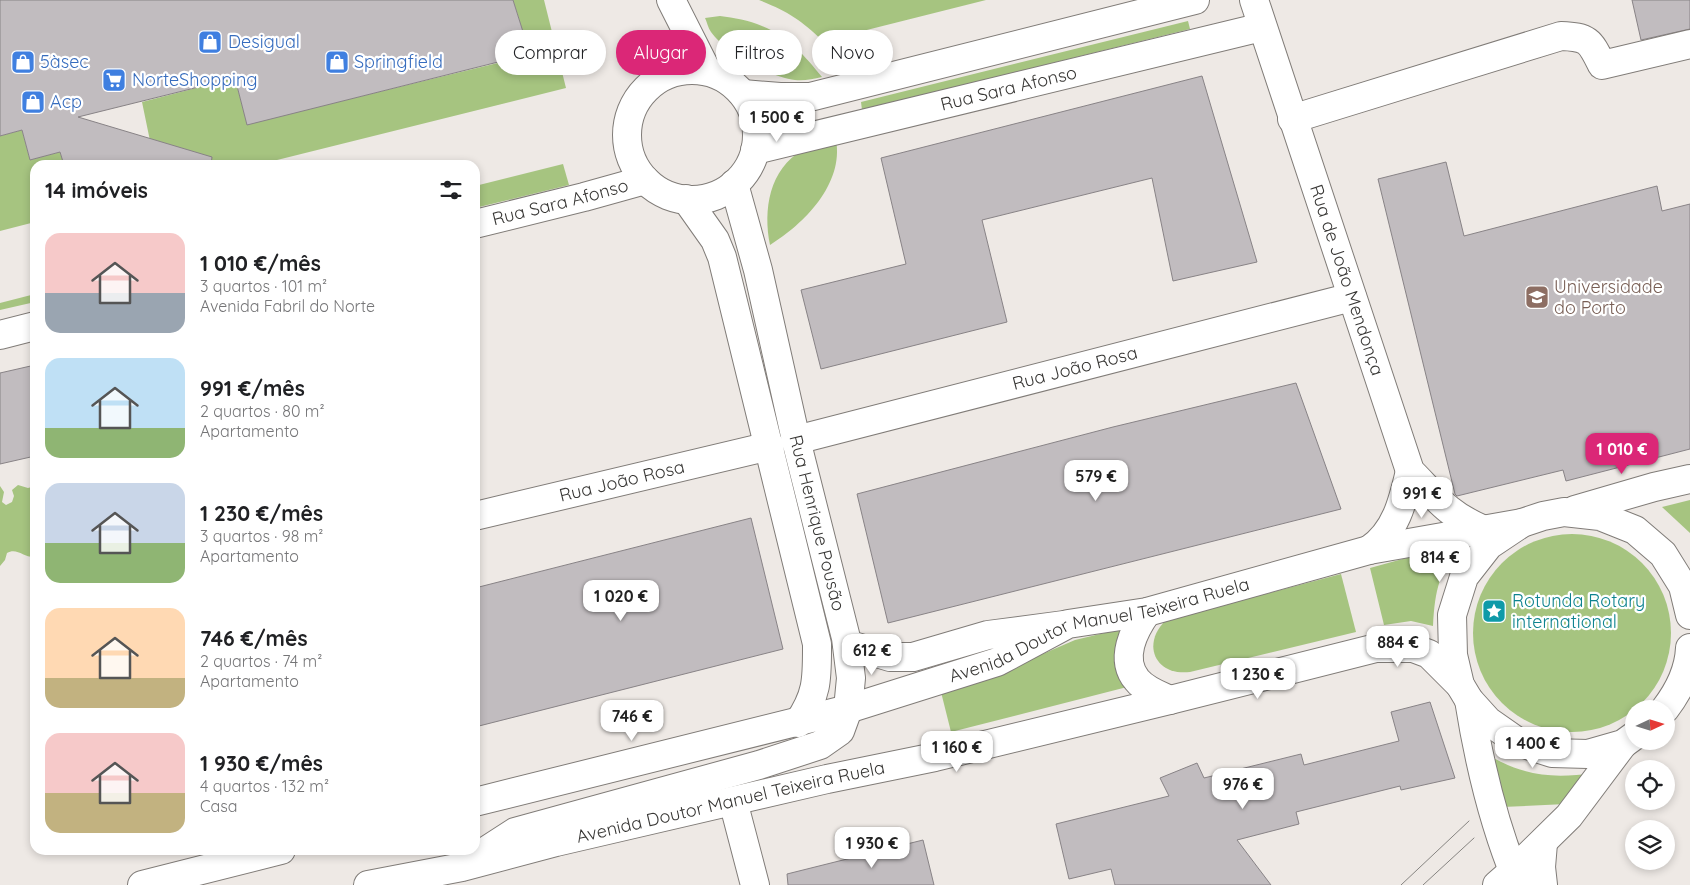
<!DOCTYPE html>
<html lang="pt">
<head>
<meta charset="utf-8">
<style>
  :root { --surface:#fff; --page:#f6f6f6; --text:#202124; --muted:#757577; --accent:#db2777 }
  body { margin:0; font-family:Quicksand,sans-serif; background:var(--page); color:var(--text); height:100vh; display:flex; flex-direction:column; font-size:19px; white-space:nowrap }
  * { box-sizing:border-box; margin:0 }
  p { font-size:16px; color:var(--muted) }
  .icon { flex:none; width:28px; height:28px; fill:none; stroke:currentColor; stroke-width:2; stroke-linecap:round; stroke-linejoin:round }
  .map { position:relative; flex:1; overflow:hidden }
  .drawer { position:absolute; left:30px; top:160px; width:450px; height:695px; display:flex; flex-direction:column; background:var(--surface); border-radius:15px; box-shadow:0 2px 8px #0003 }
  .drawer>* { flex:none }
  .hud { position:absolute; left:495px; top:30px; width:475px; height:45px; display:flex; gap:10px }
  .needle { width:32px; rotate:86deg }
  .controls { position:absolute; left:1625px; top:700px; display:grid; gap:10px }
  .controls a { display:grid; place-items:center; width:50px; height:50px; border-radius:50%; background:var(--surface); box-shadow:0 2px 8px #0003; font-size:25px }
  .price { position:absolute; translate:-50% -42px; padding:0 11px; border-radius:10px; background:#fff; color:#222; font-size:16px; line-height:32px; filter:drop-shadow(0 1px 2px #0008) }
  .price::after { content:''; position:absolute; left:50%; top:30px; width:15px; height:11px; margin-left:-8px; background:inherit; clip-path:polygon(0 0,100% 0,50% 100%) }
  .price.on { background:var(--accent); color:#fff }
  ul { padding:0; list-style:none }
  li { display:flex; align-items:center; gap:15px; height:125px; padding:0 15px }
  li span { display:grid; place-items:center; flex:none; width:140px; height:100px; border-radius:15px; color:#555 }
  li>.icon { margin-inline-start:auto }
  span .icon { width:60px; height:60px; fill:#fffc; stroke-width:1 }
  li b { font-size:21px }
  h2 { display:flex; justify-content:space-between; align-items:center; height:60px; padding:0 15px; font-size:21px }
  .tag { padding:0 18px; border-radius:22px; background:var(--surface); box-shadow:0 2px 8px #0003; font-size:18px; line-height:45px }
  .tag.on { background:var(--accent); color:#fff }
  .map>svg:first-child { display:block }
  .green { fill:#a6c480 }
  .building { fill:#c1bcbf; stroke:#888386 }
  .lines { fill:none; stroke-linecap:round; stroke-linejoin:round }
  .minor-casing { stroke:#807c78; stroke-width:30 }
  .major-casing { stroke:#807c78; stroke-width:30 }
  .minor { stroke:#fff; stroke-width:28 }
  .major { stroke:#fff; stroke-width:28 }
  .tram { stroke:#868481; stroke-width:1 }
  .labels { text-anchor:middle; stroke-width:4.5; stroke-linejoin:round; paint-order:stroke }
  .shop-label { font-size:18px; fill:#366cbe; stroke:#fff; text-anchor:start }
  .street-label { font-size:18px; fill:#383735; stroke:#fff }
  .education-label { font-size:18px; fill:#785e54; stroke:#fff; text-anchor:start }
  .culture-label { font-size:18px; fill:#0d838f; stroke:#fff; text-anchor:start }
</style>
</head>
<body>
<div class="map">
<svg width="1690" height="885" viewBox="0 0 1690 885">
  <rect width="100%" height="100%" fill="#eee9e5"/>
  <g class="green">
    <polygon points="513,0 544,0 566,88 257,165 155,165 142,102 235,78 247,124 530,55"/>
    <path d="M759 0H986L823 41C801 20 787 11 759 0Z"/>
    <path d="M720 16C734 18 749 20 762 26 788 36 805 56 822 77 813 79 804 81 795 80 772 78 724 51 711 32 708 28 707 22 705 18Z"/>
    <polygon points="1188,21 1190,29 862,110 861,102"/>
    <polygon points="22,130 30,160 60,152 64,165 35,165 35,222 0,231 0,136"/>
    <path d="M836 140C844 184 804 224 770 245 763 210 769 169 803 150 813 145 826 143 836 140Z"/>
    <polygon points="563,164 569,185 475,208 475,186"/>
    <polygon points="35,294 35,302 0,310 0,303"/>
    <path d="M18 485 28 488 35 486V557C24 558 17 547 7 553L5 560 0 566V486L4 492 2 502 6 505 12 502 14 496 12 490Z"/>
    <polygon points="1690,500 1690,533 1662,507"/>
    <circle cx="1572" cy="633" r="99"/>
    <path d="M1464 542C1439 571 1435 589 1433 626L1411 621 1384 625 1370 568Z"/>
    <path d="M1341 574 1356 632 1190 672C1155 676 1141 644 1166 620Z"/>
    <path d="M1121 629C1113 648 1125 667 1131 686L951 732 940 688 1024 662 1075 640Z"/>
    <path d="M1485 753C1523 776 1551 779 1594 773L1566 804 1502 807Z"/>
  </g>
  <g class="building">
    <polygon points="0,0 513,0 530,54 247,125 235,78 78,117 212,157 211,165 64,165 60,152 30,160 22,130 0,136"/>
    <polygon points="1632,0 1690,0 1690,29 1641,40"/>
    <polygon points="1202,76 1257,262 1173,281 1152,178 982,220 1007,322 821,369 801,290 906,264 881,158"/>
    <polygon points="1446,162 1464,236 1657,186 1662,211 1690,204 1690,449 1566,481 1563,470 1457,496 1455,494 1378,179"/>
    <polygon points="35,365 35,456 0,464 0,373"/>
    <polygon points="1296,383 1341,509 888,623 857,494 1113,427"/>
    <polygon points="751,518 783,649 475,727 475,588"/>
    <polygon points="1430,702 1455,778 1401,790 1400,786 1296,812 1299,824 1237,840 1271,885 1115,885 1111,869 1069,879 1056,824 1169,796 1160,778 1197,763 1204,778 1301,754 1304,765 1399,741 1391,712"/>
    <polygon points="923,840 934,885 788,885 787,874"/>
  </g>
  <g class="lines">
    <g class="minor-casing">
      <g id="minor">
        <polyline points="671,0 707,71"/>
        <path id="s1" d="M1254 0 1410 471C1436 497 1447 514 1482 529"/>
        <circle cx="692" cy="135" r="65"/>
        <polyline points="743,94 780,97 810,97 1195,0"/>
        <path d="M1292 119 1561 36C1589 37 1590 41 1602 65L1690 44"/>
        <path id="s2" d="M755 150 1262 27"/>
        <path d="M686 199 715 240 722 257 817 644C817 678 818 694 798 723"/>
        <path id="s3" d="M475 224 584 197 645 180"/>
        <polyline points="0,335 35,326"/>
        <path id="s4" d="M796 440 1352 297"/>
        <path id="s5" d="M475 516 770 446"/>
        <path d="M1369 550C1396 532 1403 501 1410 471"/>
        <polyline points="847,644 890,657 913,657 988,635 1064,625"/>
        <polyline points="733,801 755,885"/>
        <polyline points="467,863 515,832 759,765 820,745 840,731 848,709 851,678 846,638 796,440 758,270 734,184"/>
        <polyline points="1497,885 1513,871"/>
      </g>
    </g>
    <g class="major-casing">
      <g id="major">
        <polyline points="1575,510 1654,487 1690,479"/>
        <path d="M1147 612C1134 630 1119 659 1137 680 1145 690 1159 695 1170 700"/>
        <path d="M1469 700C1479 763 1494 827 1519 885"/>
        <path d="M1665 709C1678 692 1689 671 1690 648"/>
        <polyline points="1634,736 1623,744 1588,754 1552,753 1518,742 1488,721 1469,700 1460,685 1453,655 1452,615 1464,577 1489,545 1522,523 1543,516 1564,512 1600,516 1635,530 1663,554 1683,586 1690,615"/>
        <path id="s6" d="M475 802 848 709 997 662 1068 624 1147 612 1369 550 1522 523"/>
        <polyline points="1513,871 1569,816 1623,744"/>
        <polyline points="142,885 281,850"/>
        <path id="s7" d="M368 885 462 867 556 842 827 779 935 757 1170 700 1376 648H1413L1429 654 1460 685"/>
        <polyline points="1543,885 1541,867 1543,843"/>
      </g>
    </g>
    <use href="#minor" class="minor"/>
    <use href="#major" class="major"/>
    <g class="tram">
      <polyline points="1401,885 1469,821"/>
      <polyline points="1423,885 1474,838"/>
    </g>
  </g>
  <defs>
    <g id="shop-square" transform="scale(1.25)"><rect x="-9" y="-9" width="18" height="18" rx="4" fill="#3f7fe0" stroke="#fff"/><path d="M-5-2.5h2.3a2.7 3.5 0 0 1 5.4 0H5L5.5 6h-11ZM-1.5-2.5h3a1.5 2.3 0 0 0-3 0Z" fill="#fff"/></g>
    <g id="supermarket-square" transform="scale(1.25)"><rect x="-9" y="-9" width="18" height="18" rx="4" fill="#3f7fe0" stroke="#fff"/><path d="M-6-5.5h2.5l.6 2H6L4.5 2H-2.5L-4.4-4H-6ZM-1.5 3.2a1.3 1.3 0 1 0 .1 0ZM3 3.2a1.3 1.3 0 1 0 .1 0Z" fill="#fff"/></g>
    <g id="university-square" transform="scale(1.25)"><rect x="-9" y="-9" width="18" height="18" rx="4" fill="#8d6e63" stroke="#fff"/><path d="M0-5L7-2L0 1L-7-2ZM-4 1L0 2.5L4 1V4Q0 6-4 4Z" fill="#fff"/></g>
    <g id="sight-square" transform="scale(1.25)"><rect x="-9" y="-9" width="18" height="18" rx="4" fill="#0f9aa8" stroke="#fff"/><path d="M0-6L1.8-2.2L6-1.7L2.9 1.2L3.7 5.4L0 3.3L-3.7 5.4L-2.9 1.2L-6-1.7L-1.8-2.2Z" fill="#fff"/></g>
  </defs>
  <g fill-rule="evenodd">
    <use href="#shop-square" x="210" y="42"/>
    <use href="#shop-square" x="23" y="62"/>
    <use href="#shop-square" x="337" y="62"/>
    <use href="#supermarket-square" x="114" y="80"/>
    <use href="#shop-square" x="33" y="102"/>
    <use href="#university-square" x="1537" y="297"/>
    <use href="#sight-square" x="1494" y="611"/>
  </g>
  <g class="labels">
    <g class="shop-label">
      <text x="228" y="48">Desigual</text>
      <text x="40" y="68">5àsec</text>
      <text x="354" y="68">Springfield</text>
      <text x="132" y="86">NorteShopping</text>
      <text x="50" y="108">Acp</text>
    </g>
    <g class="street-label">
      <text dy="6" stroke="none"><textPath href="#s2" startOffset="261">Rua Sara Afonso</textPath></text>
      <text dy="6" stroke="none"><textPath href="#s3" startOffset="88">Rua Sara Afonso</textPath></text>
      <text dy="6" stroke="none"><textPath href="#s1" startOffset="295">Rua de João Mendonça</textPath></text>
      <text dy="6" stroke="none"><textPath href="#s4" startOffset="288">Rua João Rosa</textPath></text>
      <text dy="6" stroke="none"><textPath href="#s5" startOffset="151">Rua João Rosa</textPath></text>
      <text transform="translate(817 523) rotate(76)" y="6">Rua Henrique Pousão</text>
      <text dy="6" stroke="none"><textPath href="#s6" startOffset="649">Avenida Doutor Manuel Teixeira Ruela</textPath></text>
      <text dy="6" stroke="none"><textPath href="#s7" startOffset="372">Avenida Doutor Manuel Teixeira Ruela</textPath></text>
    </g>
    <g class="education-label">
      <text x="1554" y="293">Universidade<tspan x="1554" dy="21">do Porto</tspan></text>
    </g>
    <g class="culture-label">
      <text x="1512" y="607">Rotunda Rotary<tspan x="1512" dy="21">international</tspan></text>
    </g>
  </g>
</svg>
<div class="controls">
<a><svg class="needle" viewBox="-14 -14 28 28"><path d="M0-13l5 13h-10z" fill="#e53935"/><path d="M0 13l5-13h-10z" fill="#757577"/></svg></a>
<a><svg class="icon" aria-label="locate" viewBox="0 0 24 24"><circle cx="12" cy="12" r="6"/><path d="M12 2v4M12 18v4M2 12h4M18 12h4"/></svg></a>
<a><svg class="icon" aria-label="layers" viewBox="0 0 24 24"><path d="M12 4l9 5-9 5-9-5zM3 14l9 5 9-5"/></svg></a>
</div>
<b class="price" style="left:777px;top:143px">1 500 €</b>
<b class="price on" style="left:1622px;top:475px">1 010 €</b>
<b class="price" style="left:1096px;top:502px">579 €</b>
<b class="price" style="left:1422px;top:519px">991 €</b>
<b class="price" style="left:1440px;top:583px">814 €</b>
<b class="price" style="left:621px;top:622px">1 020 €</b>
<b class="price" style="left:1398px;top:668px">884 €</b>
<b class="price" style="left:872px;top:676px">612 €</b>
<b class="price" style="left:1258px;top:700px">1 230 €</b>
<b class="price" style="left:632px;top:742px">746 €</b>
<b class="price" style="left:1533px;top:769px">1 400 €</b>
<b class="price" style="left:957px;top:773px">1 160 €</b>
<b class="price" style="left:1243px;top:810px">976 €</b>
<b class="price" style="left:872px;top:869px">1 930 €</b>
<div class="hud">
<a class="tag">Comprar</a>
<a class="tag on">Alugar</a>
<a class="tag">Filtros</a>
<a class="tag">Novo</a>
</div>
<section class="drawer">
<h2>14 imóveis<svg class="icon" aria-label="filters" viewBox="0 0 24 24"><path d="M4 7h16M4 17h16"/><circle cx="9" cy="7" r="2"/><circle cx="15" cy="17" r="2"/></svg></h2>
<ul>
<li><span style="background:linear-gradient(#f6c9c9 60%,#9aa5b1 0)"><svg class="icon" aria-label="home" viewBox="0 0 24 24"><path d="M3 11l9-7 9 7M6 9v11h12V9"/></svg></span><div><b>1 010 €/mês</b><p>3 quartos · 101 m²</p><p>Avenida Fabril do Norte</p></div></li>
<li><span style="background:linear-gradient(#bfe0f5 70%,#8fb573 0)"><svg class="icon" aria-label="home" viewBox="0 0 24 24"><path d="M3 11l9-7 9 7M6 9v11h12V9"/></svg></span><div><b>991 €/mês</b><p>2 quartos · 80 m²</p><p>Apartamento</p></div></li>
<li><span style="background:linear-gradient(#c9d6e8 60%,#8fb573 0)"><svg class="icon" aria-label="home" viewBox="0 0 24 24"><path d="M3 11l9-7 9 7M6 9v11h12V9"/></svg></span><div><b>1 230 €/mês</b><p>3 quartos · 98 m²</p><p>Apartamento</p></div></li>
<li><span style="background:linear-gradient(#ffd9b3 70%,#c2b280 0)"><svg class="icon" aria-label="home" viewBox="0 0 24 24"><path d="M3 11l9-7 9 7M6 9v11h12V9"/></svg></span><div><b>746 €/mês</b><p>2 quartos · 74 m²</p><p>Apartamento</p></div></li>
<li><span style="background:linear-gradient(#f6c9c9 60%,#c2b280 0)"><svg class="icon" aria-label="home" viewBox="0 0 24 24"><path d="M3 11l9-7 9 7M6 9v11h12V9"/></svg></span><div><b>1 930 €/mês</b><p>4 quartos · 132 m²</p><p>Casa</p></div></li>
</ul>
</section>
</div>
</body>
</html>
